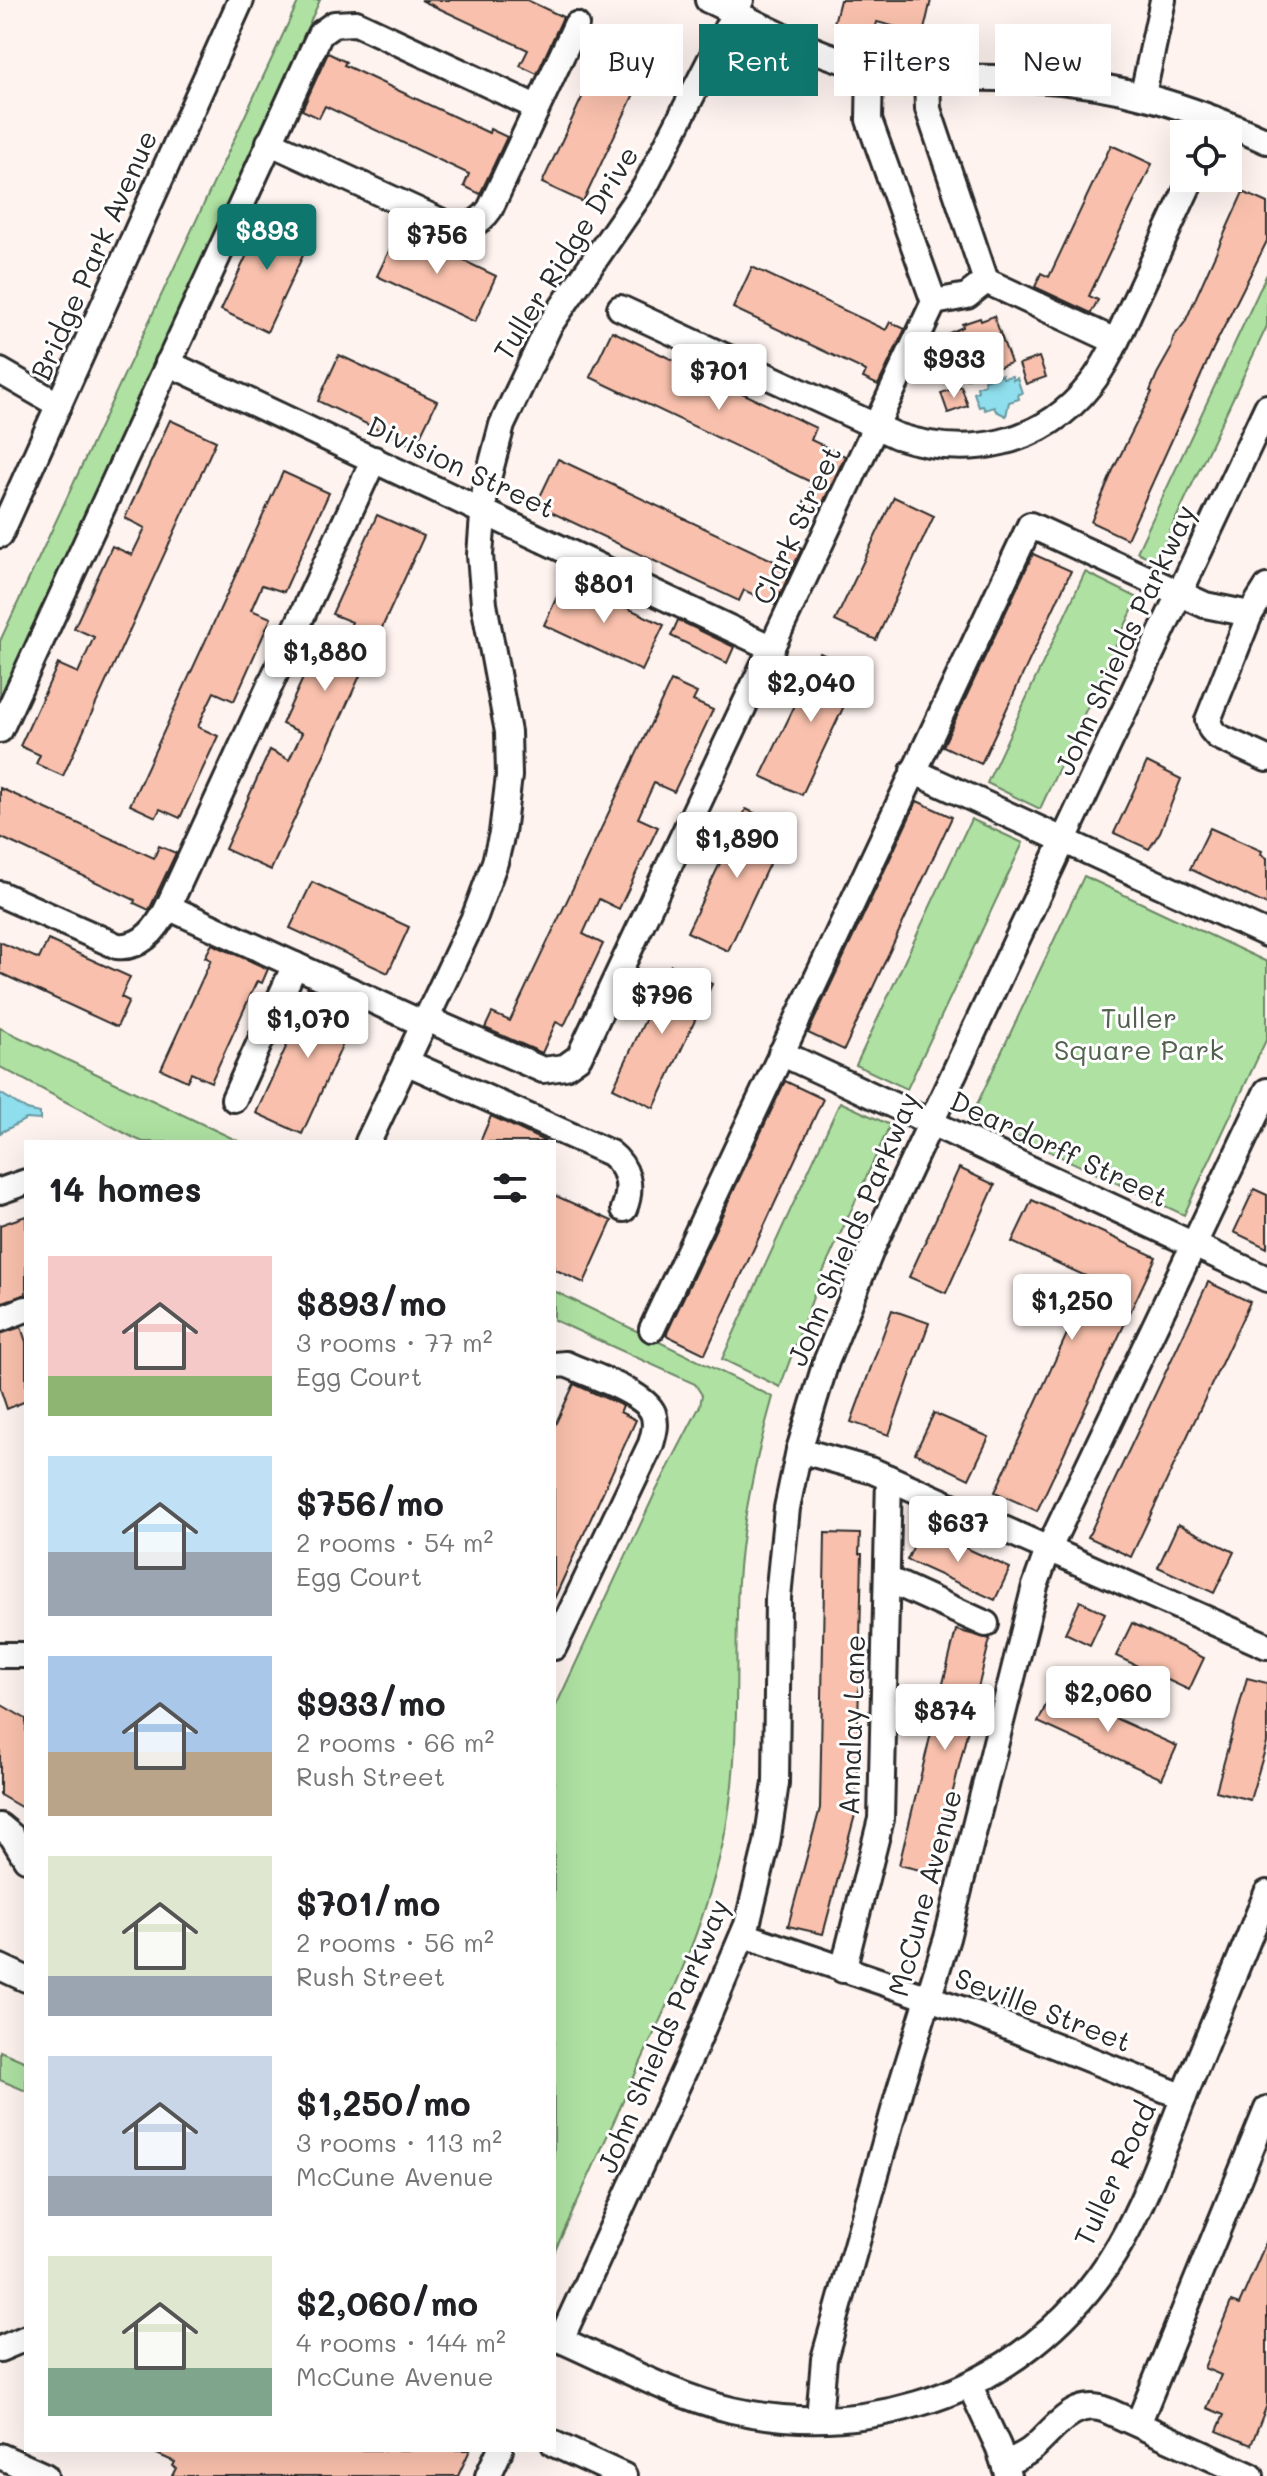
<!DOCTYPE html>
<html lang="en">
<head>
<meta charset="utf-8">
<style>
  :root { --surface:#fff; --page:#f2f2f2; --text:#202124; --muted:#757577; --accent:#0f766e }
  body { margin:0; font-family:Mali,sans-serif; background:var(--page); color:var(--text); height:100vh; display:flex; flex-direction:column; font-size:30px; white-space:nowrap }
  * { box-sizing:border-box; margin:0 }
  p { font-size:26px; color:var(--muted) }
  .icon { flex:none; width:44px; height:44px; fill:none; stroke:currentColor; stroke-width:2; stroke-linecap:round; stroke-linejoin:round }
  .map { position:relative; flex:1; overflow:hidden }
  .side { position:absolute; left:24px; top:1140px; width:532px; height:1312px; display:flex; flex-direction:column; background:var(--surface); border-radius:0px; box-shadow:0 8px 32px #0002 }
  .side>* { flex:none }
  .top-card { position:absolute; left:580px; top:24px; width:566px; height:72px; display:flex; gap:16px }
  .fabs { position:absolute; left:1170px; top:120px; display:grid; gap:16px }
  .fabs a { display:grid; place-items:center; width:72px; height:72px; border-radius:0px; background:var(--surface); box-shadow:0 8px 32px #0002; font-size:40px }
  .price { position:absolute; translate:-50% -68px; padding:0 18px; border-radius:8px; background:#fff; color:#222; font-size:26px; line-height:52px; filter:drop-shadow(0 2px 4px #0008) }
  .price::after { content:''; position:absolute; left:50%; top:48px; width:24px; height:18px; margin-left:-12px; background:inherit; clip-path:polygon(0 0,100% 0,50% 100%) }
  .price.active { background:var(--accent); color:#fff }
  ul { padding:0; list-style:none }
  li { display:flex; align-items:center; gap:24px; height:200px; padding:0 24px }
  li span { display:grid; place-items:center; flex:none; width:224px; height:160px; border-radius:0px; color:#555 }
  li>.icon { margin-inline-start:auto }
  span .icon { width:96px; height:96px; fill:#fffc; stroke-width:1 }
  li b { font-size:34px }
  h2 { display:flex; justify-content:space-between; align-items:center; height:96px; padding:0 24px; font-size:34px }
  .pill { padding:0 28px; border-radius:0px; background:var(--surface); box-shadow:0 8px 32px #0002; font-size:28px; line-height:72px }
  .pill.active { background:var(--accent); color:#fff }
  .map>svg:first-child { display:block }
  .green { fill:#aee1a2; stroke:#6c8666; stroke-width:2 }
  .water { fill:#8fdeed; stroke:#67969f; stroke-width:2 }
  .building { fill:#f9c1ad; stroke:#2b2b2b; stroke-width:2 }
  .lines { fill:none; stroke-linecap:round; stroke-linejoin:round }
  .minor-casing { stroke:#2b2b2b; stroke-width:30 }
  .minor { stroke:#fff; stroke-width:24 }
  .labels { text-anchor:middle; stroke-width:6; stroke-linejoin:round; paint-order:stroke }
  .street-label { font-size:28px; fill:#2b2b2b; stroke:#fff }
  .park-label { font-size:28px; fill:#52624f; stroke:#fff }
</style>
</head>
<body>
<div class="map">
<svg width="1267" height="2476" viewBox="0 0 1267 2476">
  <rect width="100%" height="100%" fill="#fef3ef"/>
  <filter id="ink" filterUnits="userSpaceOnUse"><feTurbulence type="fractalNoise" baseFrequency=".0125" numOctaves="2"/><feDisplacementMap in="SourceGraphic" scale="16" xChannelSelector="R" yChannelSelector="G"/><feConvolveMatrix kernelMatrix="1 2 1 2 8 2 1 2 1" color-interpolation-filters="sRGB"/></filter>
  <g filter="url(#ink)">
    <g class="green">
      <polygon points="299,0 320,0 0,702 0,641"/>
      <polygon points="1267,274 1267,326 1156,561 1137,552"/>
      <polygon points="1085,572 1138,598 1040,809 987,783"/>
      <polygon points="971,819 1023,843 907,1089 856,1065"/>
      <polygon points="1084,876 1267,962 1267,1038 1184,1215 972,1115"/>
      <polygon points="0,1028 240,1142 143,1142 134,1138 0,1067"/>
      <polygon points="840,1102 890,1125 819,1281 780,1387 722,1359"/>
      <path d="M554 1291 773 1397C756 1457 742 1518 738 1581 734 1664 741 1746 726 1828 710 1912 675 1989 639 2066 611 2129 582 2191 554 2253V1710L656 1491 700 1406 702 1395 695 1384 554 1320Z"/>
      <polygon points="0,2051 26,2062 26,2091 0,2080"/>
    </g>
    <g class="water">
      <polygon points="1002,374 1003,378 1012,376 1013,380 1017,378 1022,393 1018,394 1019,399 1009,402 1006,416 996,411 994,407 985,410 983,406 979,407 974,393 978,391 977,387 985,384 984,380"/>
      <polygon points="0,1093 27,1110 40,1113 40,1120 26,1119 0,1133"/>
    </g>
    <g class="building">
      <polygon points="421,0 527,0 563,17 537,74 520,66 528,50"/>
      <polygon points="840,0 931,0 923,34 877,22 874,33 834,23"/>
      <polygon points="328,53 346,62 344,65 489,133 490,129 507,137 480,194 464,186 469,174 325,106 319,118 302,110"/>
      <polygon points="600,59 641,79 583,202 542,183"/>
      <polygon points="1111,145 1152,164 1089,296 1098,300 1091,313 1035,287 1041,273 1049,277"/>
      <polygon points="1243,192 1267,203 1267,241 1213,349 1127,539 1091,522 1113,470 1152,392 1150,391 1157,374 1171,349 1173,338 1185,322"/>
      <polygon points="267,212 313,234 267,332 221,310"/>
      <polygon points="399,230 496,276 475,322 377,276"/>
      <polygon points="752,267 886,330 890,322 905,329 878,385 863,378 866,371 733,308"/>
      <polygon points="994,316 1011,363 966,379 949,333 963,327 962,324 980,318 981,321"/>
      <polygon points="612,331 816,428 811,440 845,456 818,513 802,506 813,483 590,377"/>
      <polygon points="339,355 437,401 415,447 318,401"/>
      <polygon points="1039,357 1046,377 1026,384 1019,364"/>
      <polygon points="961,386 968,406 948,413 941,393"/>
      <polygon points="170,420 216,441 63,776 36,764 40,755 20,746 58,664 78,673 94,637 74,628 112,546 132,555 145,528 125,518"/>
      <polygon points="558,459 776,562 786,541 802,548 775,605 744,590 739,601 536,505"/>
      <polygon points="283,472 329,493 284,592 262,585 251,610 271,618 234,701 214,692 204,713 198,727 218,736 180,818 160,809 156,817 130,805"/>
      <polygon points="894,497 934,516 876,640 835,621"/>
      <polygon points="377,515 424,536 271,870 225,849 270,750 289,760 302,733 282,724 320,641 340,650 352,622 332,614"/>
      <polygon points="1033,554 1071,571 981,764 943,746"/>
      <polygon points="565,579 664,625 642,671 544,625"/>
      <polygon points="678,620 734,647 727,663 671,636"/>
      <polygon points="820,653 860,672 802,795 761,776"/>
      <polygon points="671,681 697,693 693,701 713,710 674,792 654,783 638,818 658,827 619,909 599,899 583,934 603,944 564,1026 556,1022 542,1053 485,1028 492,1013 510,1021"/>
      <polygon points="1147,762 1181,779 1160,832 1149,849 1114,833"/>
      <polygon points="0,788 154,858 159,846 176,853 149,910 134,903 135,900 0,837"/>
      <polygon points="917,801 952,817 844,1050 808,1033"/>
      <polygon points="746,809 786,828 728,951 687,932"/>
      <polygon points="1210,828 1262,851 1261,854 1267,858 1267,905 1190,869"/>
      <polygon points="312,882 409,927 388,973 290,928"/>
      <polygon points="48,940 130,977 121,997 129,1001 117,1027 0,973 0,942 39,959"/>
      <polygon points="212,944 268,969 262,983 257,981 211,1082 191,1073 187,1081 161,1069 211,960 205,957"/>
      <polygon points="671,965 712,984 654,1108 613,1088"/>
      <polygon points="308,987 364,1013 358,1027 352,1024 302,1134 256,1113 306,1003 301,1001"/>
      <polygon points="785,1081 823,1099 705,1354 666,1335"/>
      <polygon points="491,1116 502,1121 546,1142 480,1142"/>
      <polygon points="959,1168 995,1185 946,1293 909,1277"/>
      <polygon points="1254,1189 1267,1195 1267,1248 1234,1232"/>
      <polygon points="554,1195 612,1221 584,1283 554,1269"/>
      <polygon points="1032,1200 1156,1257 1037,1511 995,1492 1092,1279 1012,1242"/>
      <polygon points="26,1216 26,1294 0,1303 0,1225"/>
      <polygon points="1208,1282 1250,1302 1131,1557 1088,1537"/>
      <polygon points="892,1310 929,1323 889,1435 851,1422"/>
      <polygon points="21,1327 26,1342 26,1401 7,1409 0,1388 0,1334"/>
      <polygon points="574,1384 623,1406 620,1412 636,1420 554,1599 554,1427"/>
      <polygon points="934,1413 989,1437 969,1479 915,1453"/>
      <polygon points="1178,1524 1234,1552 1214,1593 1158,1567"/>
      <polygon points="922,1528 1010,1568 995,1600 907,1560"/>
      <polygon points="825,1533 860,1534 859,1554 862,1554 856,1811 823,1934 788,1926 820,1808"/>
      <polygon points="1080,1601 1105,1613 1090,1645 1065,1633"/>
      <polygon points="1132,1623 1204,1658 1189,1690 1116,1656"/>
      <polygon points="956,1630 990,1639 933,1873 899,1865"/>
      <polygon points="1247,1678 1267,1683 1267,1743 1250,1800 1216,1791"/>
      <polygon points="1053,1690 1177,1746 1162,1779 1038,1722"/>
      <polygon points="0,1704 26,1719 26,1810 0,1795"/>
      <polygon points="1267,2240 1267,2405 1251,2445 1217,2431 1224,2415 1207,2408 1221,2375 1204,2368 1231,2302 1239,2305"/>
      <polygon points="148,2450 470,2450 458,2476 172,2476 176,2468 173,2466 175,2462"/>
    </g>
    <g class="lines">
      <g class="minor-casing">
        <g id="minor">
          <path d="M708 0C760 24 813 55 870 68 925 81 978 76 1034 79 1117 83 1191 107 1267 141"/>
          <polyline points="870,68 869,120 934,302"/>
          <polyline points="927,77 928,109 986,281"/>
          <polyline points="1143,94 1163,0"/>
          <path d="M269 142 449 225C466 229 480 224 490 209L576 25"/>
          <polyline points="986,281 1115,341"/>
          <polyline points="934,302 967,296 986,281"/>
          <path d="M620 308 897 436C967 459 1042 446 1090 385 1111 359 1123 324 1138 294 1156 255 1174 217 1192 178"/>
          <polyline points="168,363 772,648"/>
          <polyline points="0,371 59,405"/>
          <polyline points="0,535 241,0"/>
          <polyline points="1267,587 1250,614 1208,720 1211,729 1217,736 1267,759"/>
          <polyline points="0,730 320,34 334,24 356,23 536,107"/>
          <polyline points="913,771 1267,934"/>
          <path d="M0 894 117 946C142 949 158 927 168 907L374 459"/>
          <polyline points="168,907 424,1024"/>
          <polyline points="427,1019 543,1070 565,1067 579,1057 934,302"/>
          <polyline points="781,1053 1267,1279"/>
          <path d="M406 1062 610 1153C628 1167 633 1187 624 1209"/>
          <polyline points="234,1099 295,965"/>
          <polyline points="368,1142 475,916 495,862 502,833 509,776 508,732 484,604 480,555 485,490 502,425 549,326 645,187 741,0"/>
          <polyline points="0,1191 26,1182"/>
          <polyline points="0,1319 26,1309"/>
          <polyline points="652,1329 1030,525 1205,605 1250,614"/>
          <path d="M554 1365 566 1364C587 1374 644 1392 653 1413 657 1424 654 1433 651 1444L554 1647"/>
          <polyline points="799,1450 873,1471 1267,1646"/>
          <polyline points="887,1579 986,1624"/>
          <polyline points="0,1655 26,1655"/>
          <polyline points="0,1826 12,1836 26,1859"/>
          <polyline points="744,1935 973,2013 1184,2097"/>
          <polyline points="0,1967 26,1979"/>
          <polyline points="843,1970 881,1819 889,1478"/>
          <path d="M554 2337C612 2362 670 2395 732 2410 794 2424 857 2422 917 2404 1002 2380 1076 2321 1120 2244 1147 2197 1165 2144 1185 2094 1212 2027 1240 1960 1267 1893"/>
          <polyline points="561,2339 694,2049 747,1925 767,1843 776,1783 778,1597 787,1508 799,1450 826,1362 872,1248 1267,407"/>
          <polyline points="0,2349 26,2338"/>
          <polyline points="970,2386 998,2446 1008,2476"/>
          <polyline points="819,2419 824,2359 900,2089 947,1938 1035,1586 1048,1550 1267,1091"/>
          <polyline points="1138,2424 1267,2109"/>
          <polyline points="554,2444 624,2476"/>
          <polyline points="0,2456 45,2476"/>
          <path d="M1005 2464C1014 2459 1025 2455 1033 2448 1054 2430 1074 2397 1106 2410L1251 2476"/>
          <polyline points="488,2476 500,2450"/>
        </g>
      </g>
      <use href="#minor" class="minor"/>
    </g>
  </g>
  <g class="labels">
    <g class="street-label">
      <text transform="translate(566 253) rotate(-58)" y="10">Tuller Ridge Drive</text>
      <text transform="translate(94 255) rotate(-66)" y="10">Bridge Park Avenue</text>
      <text transform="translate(461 467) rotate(25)" y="10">Division Street</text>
      <text transform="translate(797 525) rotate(-65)" y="10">Clark Street</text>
      <text transform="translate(1125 640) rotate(-65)" y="10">John Shields Parkway</text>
      <text transform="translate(1059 1149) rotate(25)" y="10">Deardorff Street</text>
      <text transform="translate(853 1229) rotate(-67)" y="10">John Shields Parkway</text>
      <text transform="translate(852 1725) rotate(-88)" y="10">Annalay Lane</text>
      <text transform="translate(925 1893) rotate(-75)" y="10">McCune Avenue</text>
      <text transform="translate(1043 2010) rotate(21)" y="10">Seville Street</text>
      <text transform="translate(663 2036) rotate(-67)" y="10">John Shields Parkway</text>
      <text transform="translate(1115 2174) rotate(-65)" y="10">Tuller Road</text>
    </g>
    <g class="park-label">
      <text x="1139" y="1028">Tuller<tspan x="1139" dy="32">Square Park</tspan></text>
    </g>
  </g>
</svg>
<div class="fabs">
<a><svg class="icon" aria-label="locate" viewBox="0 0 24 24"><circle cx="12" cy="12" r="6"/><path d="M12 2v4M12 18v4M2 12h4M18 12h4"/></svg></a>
</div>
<b class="price active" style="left:267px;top:272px">$893</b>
<b class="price" style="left:437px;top:276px">$756</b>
<b class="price" style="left:954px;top:400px">$933</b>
<b class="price" style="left:719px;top:412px">$701</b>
<b class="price" style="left:604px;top:625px">$801</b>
<b class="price" style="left:325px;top:693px">$1,880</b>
<b class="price" style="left:811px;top:724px">$2,040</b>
<b class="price" style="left:737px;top:880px">$1,890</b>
<b class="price" style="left:662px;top:1036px">$796</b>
<b class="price" style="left:308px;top:1060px">$1,070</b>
<b class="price" style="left:1072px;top:1342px">$1,250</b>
<b class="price" style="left:958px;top:1564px">$637</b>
<b class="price" style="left:1108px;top:1734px">$2,060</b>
<b class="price" style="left:945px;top:1752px">$874</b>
<div class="top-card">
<a class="pill">Buy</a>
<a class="pill active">Rent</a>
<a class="pill">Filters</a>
<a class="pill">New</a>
</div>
<section class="side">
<h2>14 homes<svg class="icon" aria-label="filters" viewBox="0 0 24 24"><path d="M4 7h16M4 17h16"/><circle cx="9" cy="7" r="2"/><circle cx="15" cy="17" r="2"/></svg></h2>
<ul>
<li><span style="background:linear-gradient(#f6c9c9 75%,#8fb573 0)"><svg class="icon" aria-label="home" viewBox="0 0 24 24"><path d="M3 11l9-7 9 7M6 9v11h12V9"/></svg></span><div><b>$893/mo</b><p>3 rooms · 77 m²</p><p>Egg Court</p></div></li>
<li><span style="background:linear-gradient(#bfe0f5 60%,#9aa5b1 0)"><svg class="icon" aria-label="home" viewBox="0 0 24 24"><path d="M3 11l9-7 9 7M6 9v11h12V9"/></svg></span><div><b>$756/mo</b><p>2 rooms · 54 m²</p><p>Egg Court</p></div></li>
<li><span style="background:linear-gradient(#a9c7e8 60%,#b9a48a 0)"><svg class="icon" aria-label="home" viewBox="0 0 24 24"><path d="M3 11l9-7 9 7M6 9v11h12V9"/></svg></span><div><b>$933/mo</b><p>2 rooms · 66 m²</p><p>Rush Street</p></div></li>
<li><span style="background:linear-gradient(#dfe7d0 75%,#9aa5b1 0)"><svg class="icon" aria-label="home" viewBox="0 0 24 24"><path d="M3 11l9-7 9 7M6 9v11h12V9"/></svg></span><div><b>$701/mo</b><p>2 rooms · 56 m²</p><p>Rush Street</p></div></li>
<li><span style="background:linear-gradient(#c9d6e8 75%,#9aa5b1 0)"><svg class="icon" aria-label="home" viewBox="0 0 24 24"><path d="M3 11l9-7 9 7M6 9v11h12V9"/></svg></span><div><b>$1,250/mo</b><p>3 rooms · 113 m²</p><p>McCune Avenue</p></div></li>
<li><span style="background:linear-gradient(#dfe7d0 70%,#7fa58c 0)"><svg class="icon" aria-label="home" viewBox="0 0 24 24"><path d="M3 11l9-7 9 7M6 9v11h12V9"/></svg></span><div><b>$2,060/mo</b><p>4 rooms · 144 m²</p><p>McCune Avenue</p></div></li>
</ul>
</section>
</div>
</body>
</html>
